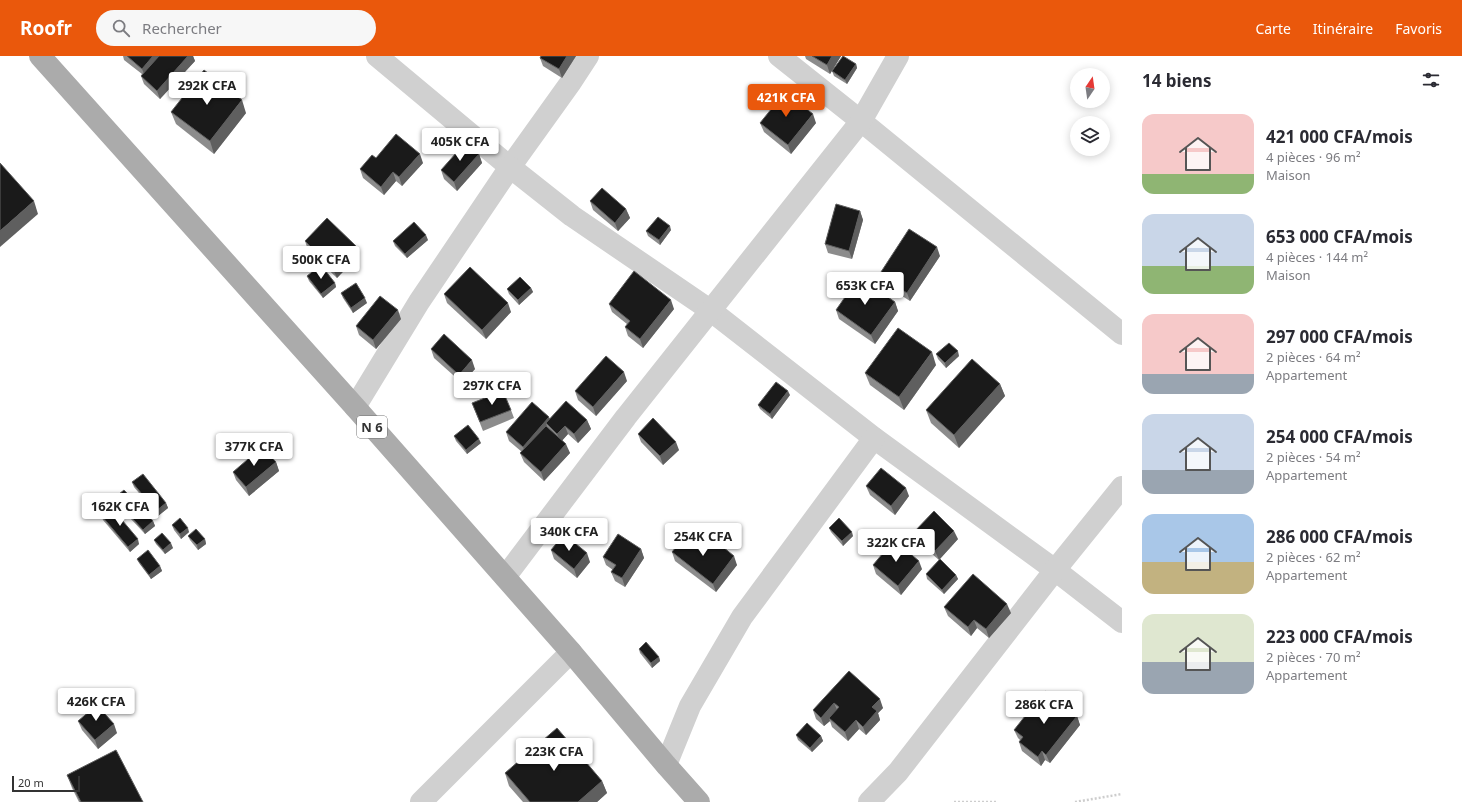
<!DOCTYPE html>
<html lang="fr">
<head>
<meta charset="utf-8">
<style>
  :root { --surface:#fff; --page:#f7f7f7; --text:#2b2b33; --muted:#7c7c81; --accent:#ea580c }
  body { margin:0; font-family:"Noto Sans",sans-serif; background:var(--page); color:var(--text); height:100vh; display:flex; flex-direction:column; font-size:15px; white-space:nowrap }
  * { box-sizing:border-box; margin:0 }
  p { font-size:13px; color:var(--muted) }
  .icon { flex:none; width:22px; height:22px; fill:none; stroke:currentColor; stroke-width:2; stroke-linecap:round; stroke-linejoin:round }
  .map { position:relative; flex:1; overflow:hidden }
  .panel { display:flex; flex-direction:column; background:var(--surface); width:340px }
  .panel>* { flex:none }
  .needle { width:26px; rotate:13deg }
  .controls { position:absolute; left:1070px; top:12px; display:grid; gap:8px }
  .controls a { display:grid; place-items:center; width:40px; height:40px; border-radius:50%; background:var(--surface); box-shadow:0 2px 10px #0003; font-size:20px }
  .scale { position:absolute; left:12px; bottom:10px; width:68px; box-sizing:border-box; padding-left:4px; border:2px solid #333; border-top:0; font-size:11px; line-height:14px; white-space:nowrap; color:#333; -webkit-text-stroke:3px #fff; paint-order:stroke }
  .price { position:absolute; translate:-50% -34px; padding:0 9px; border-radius:4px; background:#fff; color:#222; font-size:13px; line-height:26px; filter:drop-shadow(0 1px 2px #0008) }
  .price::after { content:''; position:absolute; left:50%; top:24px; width:12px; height:9px; margin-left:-6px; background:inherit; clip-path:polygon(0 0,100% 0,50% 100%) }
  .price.active { background:var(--accent); color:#fff }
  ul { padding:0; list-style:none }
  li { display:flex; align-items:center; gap:12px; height:100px; padding:0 20px }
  li span { display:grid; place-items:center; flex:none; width:112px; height:80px; border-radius:12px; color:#555 }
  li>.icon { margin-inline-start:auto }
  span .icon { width:48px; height:48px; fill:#fffc; stroke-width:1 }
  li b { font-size:17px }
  h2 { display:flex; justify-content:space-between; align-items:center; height:48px; padding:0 20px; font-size:17px }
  header { display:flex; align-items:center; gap:24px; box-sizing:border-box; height:56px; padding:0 20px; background:var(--accent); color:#fff }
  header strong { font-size:19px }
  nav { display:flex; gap:22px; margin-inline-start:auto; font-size:14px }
  .search { width:280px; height:36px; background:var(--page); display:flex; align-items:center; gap:10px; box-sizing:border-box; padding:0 14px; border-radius:22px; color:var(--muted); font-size:15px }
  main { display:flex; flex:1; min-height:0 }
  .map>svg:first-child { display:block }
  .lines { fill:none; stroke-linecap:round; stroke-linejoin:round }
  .path { stroke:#cdcdcd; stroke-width:2.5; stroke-dasharray:2 2; stroke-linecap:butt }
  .minor { stroke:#d0d0d0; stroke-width:22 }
  .major { stroke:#ababab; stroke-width:22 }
  .wall { fill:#8c8c8c }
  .shaded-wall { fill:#5f5f5f }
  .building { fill:#1a1a1a; stroke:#5f5f5f }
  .labels { text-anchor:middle; stroke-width:4; stroke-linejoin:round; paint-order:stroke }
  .shield { fill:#fff; stroke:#707070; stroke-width:1 }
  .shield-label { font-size:13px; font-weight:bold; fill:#333 }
</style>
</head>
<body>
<header>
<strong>Roofr</strong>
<div class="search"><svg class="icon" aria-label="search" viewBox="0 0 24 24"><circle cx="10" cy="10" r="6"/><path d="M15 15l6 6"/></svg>Rechercher</div>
<nav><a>Carte</a><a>Itinéraire</a><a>Favoris</a></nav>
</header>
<main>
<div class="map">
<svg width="1122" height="746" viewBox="0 0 1122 746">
  <rect width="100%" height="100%" fill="#fff"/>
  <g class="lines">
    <g class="path">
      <polyline points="954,746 998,746"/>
      <polyline points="1075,746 1122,738"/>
    </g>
    <g class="minor">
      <polyline points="377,0 510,111 571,26 588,0"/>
      <polyline points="779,0 861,65 1122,278"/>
      <polyline points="355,351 419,246 510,111 572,160 710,254 874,382 1055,514 1122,566"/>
      <polyline points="505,521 626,361 861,65 898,0"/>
      <polyline points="666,709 690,650 742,561 874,382"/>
      <polyline points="421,746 571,596"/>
      <polyline points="869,746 898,716 1055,514 1122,431"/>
    </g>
    <polyline class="major" points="40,0 355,351 571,596 666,709 699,746"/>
  </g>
  <g class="wall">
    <polygon points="123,0 193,0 195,5 160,43 144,28 141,20 142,18 124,4"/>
    <polygon points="576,0 562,22 543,10 540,2"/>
    <polygon points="805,0 841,0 830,18 806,3"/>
    <polygon points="856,8 857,12 847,28 834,20 832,15"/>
    <polygon points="171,56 246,57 214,98 176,68"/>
    <polygon points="760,67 816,67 791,98 764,76"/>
    <polygon points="479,98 482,107 457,135 444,123 441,114"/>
    <polygon points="376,102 423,107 402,130 396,125 384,139 363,122 360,113"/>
    <polygon points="590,145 626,153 630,162 618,175 593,154"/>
    <polygon points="860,155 863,164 852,203 828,197 825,188"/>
    <polygon points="671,174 660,189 648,180 646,175"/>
    <polygon points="428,184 407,202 395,190 393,185"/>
    <polygon points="305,185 356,190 359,199 337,222 308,194"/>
    <polygon points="940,200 910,245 882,227 879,219"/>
    <polygon points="307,220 335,227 336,231 323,242 309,225"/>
    <polygon points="531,232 533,236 519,249 509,238 507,233"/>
    <polygon points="341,237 367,247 353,257 343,242"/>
    <polygon points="444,238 511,256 486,283 447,247"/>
    <polygon points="895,246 898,255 875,288 839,263 836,254"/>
    <polygon points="609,248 674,253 643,292 628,280 625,271 627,268 612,256"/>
    <polygon points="401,263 376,293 359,279 356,270"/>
    <polygon points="431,293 475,313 462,327 434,302"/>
    <polygon points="936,298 959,300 946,312 938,303"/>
    <polygon points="936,309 904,354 870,329 865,317"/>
    <polygon points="627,325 596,360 578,344 575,335"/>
    <polygon points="1000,328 1005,340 959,392 931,367 926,354"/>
    <polygon points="790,339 772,363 760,353 758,349"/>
    <polygon points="472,347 511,354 514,362 483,375"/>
    <polygon points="550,362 587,364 591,373 578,387 568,378 562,384 570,397 544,425 524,406 520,397 522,396 509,385 506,376"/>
    <polygon points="638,378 679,394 663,409 641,386"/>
    <polygon points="454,380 481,387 467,398 456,385"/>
    <polygon points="276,406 279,415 249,440 236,424 233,416"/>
    <polygon points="132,426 166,447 168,452 158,460 134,431"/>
    <polygon points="866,430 909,440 895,459 870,439"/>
    <polygon points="114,442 153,465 155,470 145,478 116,447"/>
    <polygon points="101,459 139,488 130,496 103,464"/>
    <polygon points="172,469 189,476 181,483 174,474"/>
    <polygon points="829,472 853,480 843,490 831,476"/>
    <polygon points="914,476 958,483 939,504 917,485"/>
    <polygon points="188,480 205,483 206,488 198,494 190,484"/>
    <polygon points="154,484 173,492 165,498 156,488"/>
    <polygon points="712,492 737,509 716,536 675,505 672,496"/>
    <polygon points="641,493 644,502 625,531 615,525 611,516 613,514 606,509 603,501"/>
    <polygon points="551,494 590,506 577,522 554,503"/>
    <polygon points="137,503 160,510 162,515 151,523 139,507"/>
    <polygon points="873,509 922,513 901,539 876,518"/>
    <polygon points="926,518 956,519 958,523 944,538 927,523"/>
    <polygon points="944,551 1011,557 989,582 977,572 971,580 948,560"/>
    <polygon points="639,593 659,601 660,605 652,612 640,597"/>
    <polygon points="849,615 883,652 878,657 880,664 866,679 859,673 848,685 832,671 830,665 824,670 816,663 813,654"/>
    <polygon points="1077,660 1080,669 1050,707 1045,704 1041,710 1022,695 1019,686 1020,684 1018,682 1014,674"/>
    <polygon points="78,665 117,677 98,693 82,674"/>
    <polygon points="796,679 821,680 823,685 812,696 798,684"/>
    <polygon points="505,717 602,725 607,737 597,746 523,746 509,730"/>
    <polygon points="67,719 143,746 79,746 72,732"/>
  </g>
  <g class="shaded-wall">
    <polygon points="153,0 163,0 146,22 142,13"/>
    <polygon points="188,0 193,0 195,5 160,43 157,35"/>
    <polygon points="567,0 576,0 562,22 559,13"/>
    <polygon points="832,0 841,0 830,18 827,9"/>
    <polygon points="856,8 857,12 847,28 845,24"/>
    <polygon points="242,44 246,57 214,98 210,85"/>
    <polygon points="813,58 816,67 791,98 788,89"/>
    <polygon points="420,98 423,107 402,130 399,121"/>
    <polygon points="479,98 482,107 457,135 454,126"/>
    <polygon points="393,116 396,125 384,139 381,131"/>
    <polygon points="34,145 38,158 0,191 0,175"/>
    <polygon points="626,153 630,162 618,175 615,167"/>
    <polygon points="860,155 863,164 852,203 849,195"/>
    <polygon points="670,170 671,174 660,189 659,184"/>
    <polygon points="426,179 428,184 407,202 405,198"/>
    <polygon points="356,190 359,199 337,222 333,213"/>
    <polygon points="937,191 940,200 910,245 907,237"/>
    <polygon points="335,227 336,231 323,242 321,238"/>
    <polygon points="531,232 533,236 519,249 518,244"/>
    <polygon points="365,242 367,247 353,257 351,252"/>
    <polygon points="671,244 674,253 643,292 640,283"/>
    <polygon points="895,246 898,255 875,288 871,279"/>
    <polygon points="508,247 511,256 486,283 482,274"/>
    <polygon points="398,254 401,263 376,293 373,284"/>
    <polygon points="958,295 959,300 946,312 945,307"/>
    <polygon points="932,296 936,309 904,354 899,341"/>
    <polygon points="472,304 475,313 462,327 459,319"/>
    <polygon points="624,316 627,325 596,360 593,351"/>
    <polygon points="1000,328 1005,340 959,392 954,379"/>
    <polygon points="788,335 790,339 772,363 770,358"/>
    <polygon points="549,361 552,369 546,367 548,374 527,400 523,391"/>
    <polygon points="587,364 591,373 578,387 574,378"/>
    <polygon points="565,370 568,378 561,386 557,378"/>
    <polygon points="479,383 481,387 467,398 466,394"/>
    <polygon points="676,386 679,394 663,409 660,400"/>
    <polygon points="566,388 570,397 544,425 541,416"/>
    <polygon points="276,406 279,415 249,440 246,431"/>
    <polygon points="906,432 909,440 895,459 891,450"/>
    <polygon points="166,447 168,452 158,460 156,455"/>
    <polygon points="153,465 155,470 145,478 143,474"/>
    <polygon points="188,472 189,476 181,483 180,478"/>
    <polygon points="954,475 958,483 939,504 935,495"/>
    <polygon points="852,476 853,480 843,490 842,485"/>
    <polygon points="138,483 139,488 130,496 128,491"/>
    <polygon points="205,483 206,488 198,494 197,489"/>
    <polygon points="171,487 173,492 165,498 163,494"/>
    <polygon points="641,493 644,502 625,531 622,522"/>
    <polygon points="587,497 590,506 577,522 574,513"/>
    <polygon points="734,500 737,509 716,536 713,528"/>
    <polygon points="919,505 922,513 901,539 898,530"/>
    <polygon points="160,510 162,515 151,523 149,519"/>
    <polygon points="956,519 958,523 944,538 942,534"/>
    <polygon points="1007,548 1011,557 989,582 986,573"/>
    <polygon points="974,564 977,572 971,580 968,571"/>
    <polygon points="659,601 660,605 652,612 651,607"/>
    <polygon points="880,643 883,652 878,657 880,664 866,679 863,671 872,651"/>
    <polygon points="834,647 838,656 829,662 830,665 824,670 821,662"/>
    <polygon points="1077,660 1080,669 1050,707 1046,699"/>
    <polygon points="856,664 859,673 848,685 845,676"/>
    <polygon points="114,668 117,677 98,693 95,684"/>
    <polygon points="821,680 823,685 812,696 810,692"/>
    <polygon points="1042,695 1045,704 1041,710 1038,701"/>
    <polygon points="602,725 607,737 597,746 578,746"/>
  </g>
  <g class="building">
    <polygon points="127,0 153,0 142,13"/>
    <polygon points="159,0 188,0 157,35 141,20"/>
    <polygon points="541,0 567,0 559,13 540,2"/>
    <polygon points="812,0 832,0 827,9"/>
    <polygon points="843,0 856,8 845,24 832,15"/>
    <polygon points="204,14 242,44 210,85 171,56"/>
    <polygon points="785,36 813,58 788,89 760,67"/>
    <polygon points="396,78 420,98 399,121 393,116 381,131 360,113 372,99 376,102"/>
    <polygon points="465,87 479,98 454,126 441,114"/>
    <polygon points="0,107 34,145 0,175"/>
    <polygon points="602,132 626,153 615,167 590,145"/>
    <polygon points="836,148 860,155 849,195 825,188"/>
    <polygon points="658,161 670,170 659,184 646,175"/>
    <polygon points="327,162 356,190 333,213 305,185"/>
    <polygon points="414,166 426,179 405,198 393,185"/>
    <polygon points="909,173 937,191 907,237 879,219"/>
    <polygon points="321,209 335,227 321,238 307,220"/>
    <polygon points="470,211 508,247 482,274 444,238"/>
    <polygon points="634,215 671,244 640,283 625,271 630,265 609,248"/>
    <polygon points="520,221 531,232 518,244 507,233"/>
    <polygon points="859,221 895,246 871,279 836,254"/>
    <polygon points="356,227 365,242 351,252 341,237"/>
    <polygon points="380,240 398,254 373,284 356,270"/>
    <polygon points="898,272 932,296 899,341 865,317"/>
    <polygon points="444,278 472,304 459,319 431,293"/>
    <polygon points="949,287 958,295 945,307 936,298"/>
    <polygon points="606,300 624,316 593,351 575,335"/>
    <polygon points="972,303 1000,328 954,379 926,354"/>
    <polygon points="776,326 788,335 770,358 758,349"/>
    <polygon points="503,335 511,354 480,366 472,347"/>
    <polygon points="566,345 587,364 574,378 565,370 557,378 546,367"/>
    <polygon points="532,346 549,361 523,391 506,376"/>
    <polygon points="653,362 676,386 660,400 638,378"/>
    <polygon points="468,369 479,383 466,394 454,380"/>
    <polygon points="546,370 566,388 541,416 520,397"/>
    <polygon points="262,391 276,406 246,431 233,416"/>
    <polygon points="881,412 906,432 891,450 866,430"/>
    <polygon points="143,418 166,447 156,455 132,426"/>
    <polygon points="124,434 153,465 143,474 114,442"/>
    <polygon points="111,451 138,483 128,491 101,459"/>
    <polygon points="934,455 954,475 935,495 914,476"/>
    <polygon points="180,462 188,472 180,478 172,469"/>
    <polygon points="839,462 852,476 842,485 829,472"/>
    <polygon points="196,473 205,483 197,489 188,480"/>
    <polygon points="689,475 712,492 717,486 734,500 713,528 672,496"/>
    <polygon points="162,477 171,487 163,494 154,484"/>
    <polygon points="564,478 587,497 574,513 551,494"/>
    <polygon points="618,478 641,493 622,522 611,516 616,509 603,501"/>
    <polygon points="894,484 919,505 898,530 873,509"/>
    <polygon points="148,494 160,510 149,519 137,503"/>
    <polygon points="940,503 956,519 942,534 926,518"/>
    <polygon points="973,518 1007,548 986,573 974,564 968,571 944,551"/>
    <polygon points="646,586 659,601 651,607 639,593"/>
    <polygon points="849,615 880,643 872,651 877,655 863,671 856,664 845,676 829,662 839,651 834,647 821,662 813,654"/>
    <polygon points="1045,635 1077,660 1046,699 1042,695 1038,701 1019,686 1023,681 1014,674"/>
    <polygon points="97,649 114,668 95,684 78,665"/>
    <polygon points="807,667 821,680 810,692 796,679"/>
    <polygon points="557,672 602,725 578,746 530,746 505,717"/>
    <polygon points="116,694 143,746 81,746 67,719"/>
  </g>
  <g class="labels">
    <rect class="shield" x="357" y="360" width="30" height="22" rx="3"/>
    <g class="shield-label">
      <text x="372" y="376">N 6</text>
    </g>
  </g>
</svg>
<div class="controls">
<a><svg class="needle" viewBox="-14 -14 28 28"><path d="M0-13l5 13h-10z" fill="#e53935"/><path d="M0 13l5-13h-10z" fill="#7c7c81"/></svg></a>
<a><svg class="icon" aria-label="layers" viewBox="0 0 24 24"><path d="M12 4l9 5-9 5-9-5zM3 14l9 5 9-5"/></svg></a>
</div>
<div class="scale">20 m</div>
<b class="price" style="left:207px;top:50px">292K CFA</b>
<b class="price active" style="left:786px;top:62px">421K CFA</b>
<b class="price" style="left:460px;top:106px">405K CFA</b>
<b class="price" style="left:321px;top:224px">500K CFA</b>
<b class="price" style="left:865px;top:250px">653K CFA</b>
<b class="price" style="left:492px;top:350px">297K CFA</b>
<b class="price" style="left:254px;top:411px">377K CFA</b>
<b class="price" style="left:120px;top:471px">162K CFA</b>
<b class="price" style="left:569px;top:496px">340K CFA</b>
<b class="price" style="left:703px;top:501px">254K CFA</b>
<b class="price" style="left:896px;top:507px">322K CFA</b>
<b class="price" style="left:96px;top:666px">426K CFA</b>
<b class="price" style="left:1044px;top:669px">286K CFA</b>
<b class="price" style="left:554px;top:716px">223K CFA</b>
</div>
<section class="panel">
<h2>14 biens<svg class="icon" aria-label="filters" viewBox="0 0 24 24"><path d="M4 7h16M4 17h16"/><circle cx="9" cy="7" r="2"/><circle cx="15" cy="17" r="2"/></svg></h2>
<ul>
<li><span style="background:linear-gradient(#f6c9c9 75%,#8fb573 0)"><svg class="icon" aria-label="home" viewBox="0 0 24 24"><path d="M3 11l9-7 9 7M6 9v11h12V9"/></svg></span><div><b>421 000 CFA/mois</b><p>4 pièces · 96 m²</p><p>Maison</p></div></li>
<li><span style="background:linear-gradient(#c9d6e8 65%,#8fb573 0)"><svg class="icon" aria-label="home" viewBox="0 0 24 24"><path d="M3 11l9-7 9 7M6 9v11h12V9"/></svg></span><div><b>653 000 CFA/mois</b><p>4 pièces · 144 m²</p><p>Maison</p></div></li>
<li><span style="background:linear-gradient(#f6c9c9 75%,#9aa5b1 0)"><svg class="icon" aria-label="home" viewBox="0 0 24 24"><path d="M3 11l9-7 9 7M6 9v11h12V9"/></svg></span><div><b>297 000 CFA/mois</b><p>2 pièces · 64 m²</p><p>Appartement</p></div></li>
<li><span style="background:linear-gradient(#c9d6e8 70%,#9aa5b1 0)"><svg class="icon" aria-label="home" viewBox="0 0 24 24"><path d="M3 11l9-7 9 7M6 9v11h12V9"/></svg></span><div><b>254 000 CFA/mois</b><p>2 pièces · 54 m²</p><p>Appartement</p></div></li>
<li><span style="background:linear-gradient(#a9c7e8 60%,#c2b280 0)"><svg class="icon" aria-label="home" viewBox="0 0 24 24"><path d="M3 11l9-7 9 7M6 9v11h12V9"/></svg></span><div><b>286 000 CFA/mois</b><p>2 pièces · 62 m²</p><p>Appartement</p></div></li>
<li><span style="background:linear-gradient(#dfe7d0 60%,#9aa5b1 0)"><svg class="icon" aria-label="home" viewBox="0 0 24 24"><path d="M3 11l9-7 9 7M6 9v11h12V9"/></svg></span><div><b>223 000 CFA/mois</b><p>2 pièces · 70 m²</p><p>Appartement</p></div></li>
</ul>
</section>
</main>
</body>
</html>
